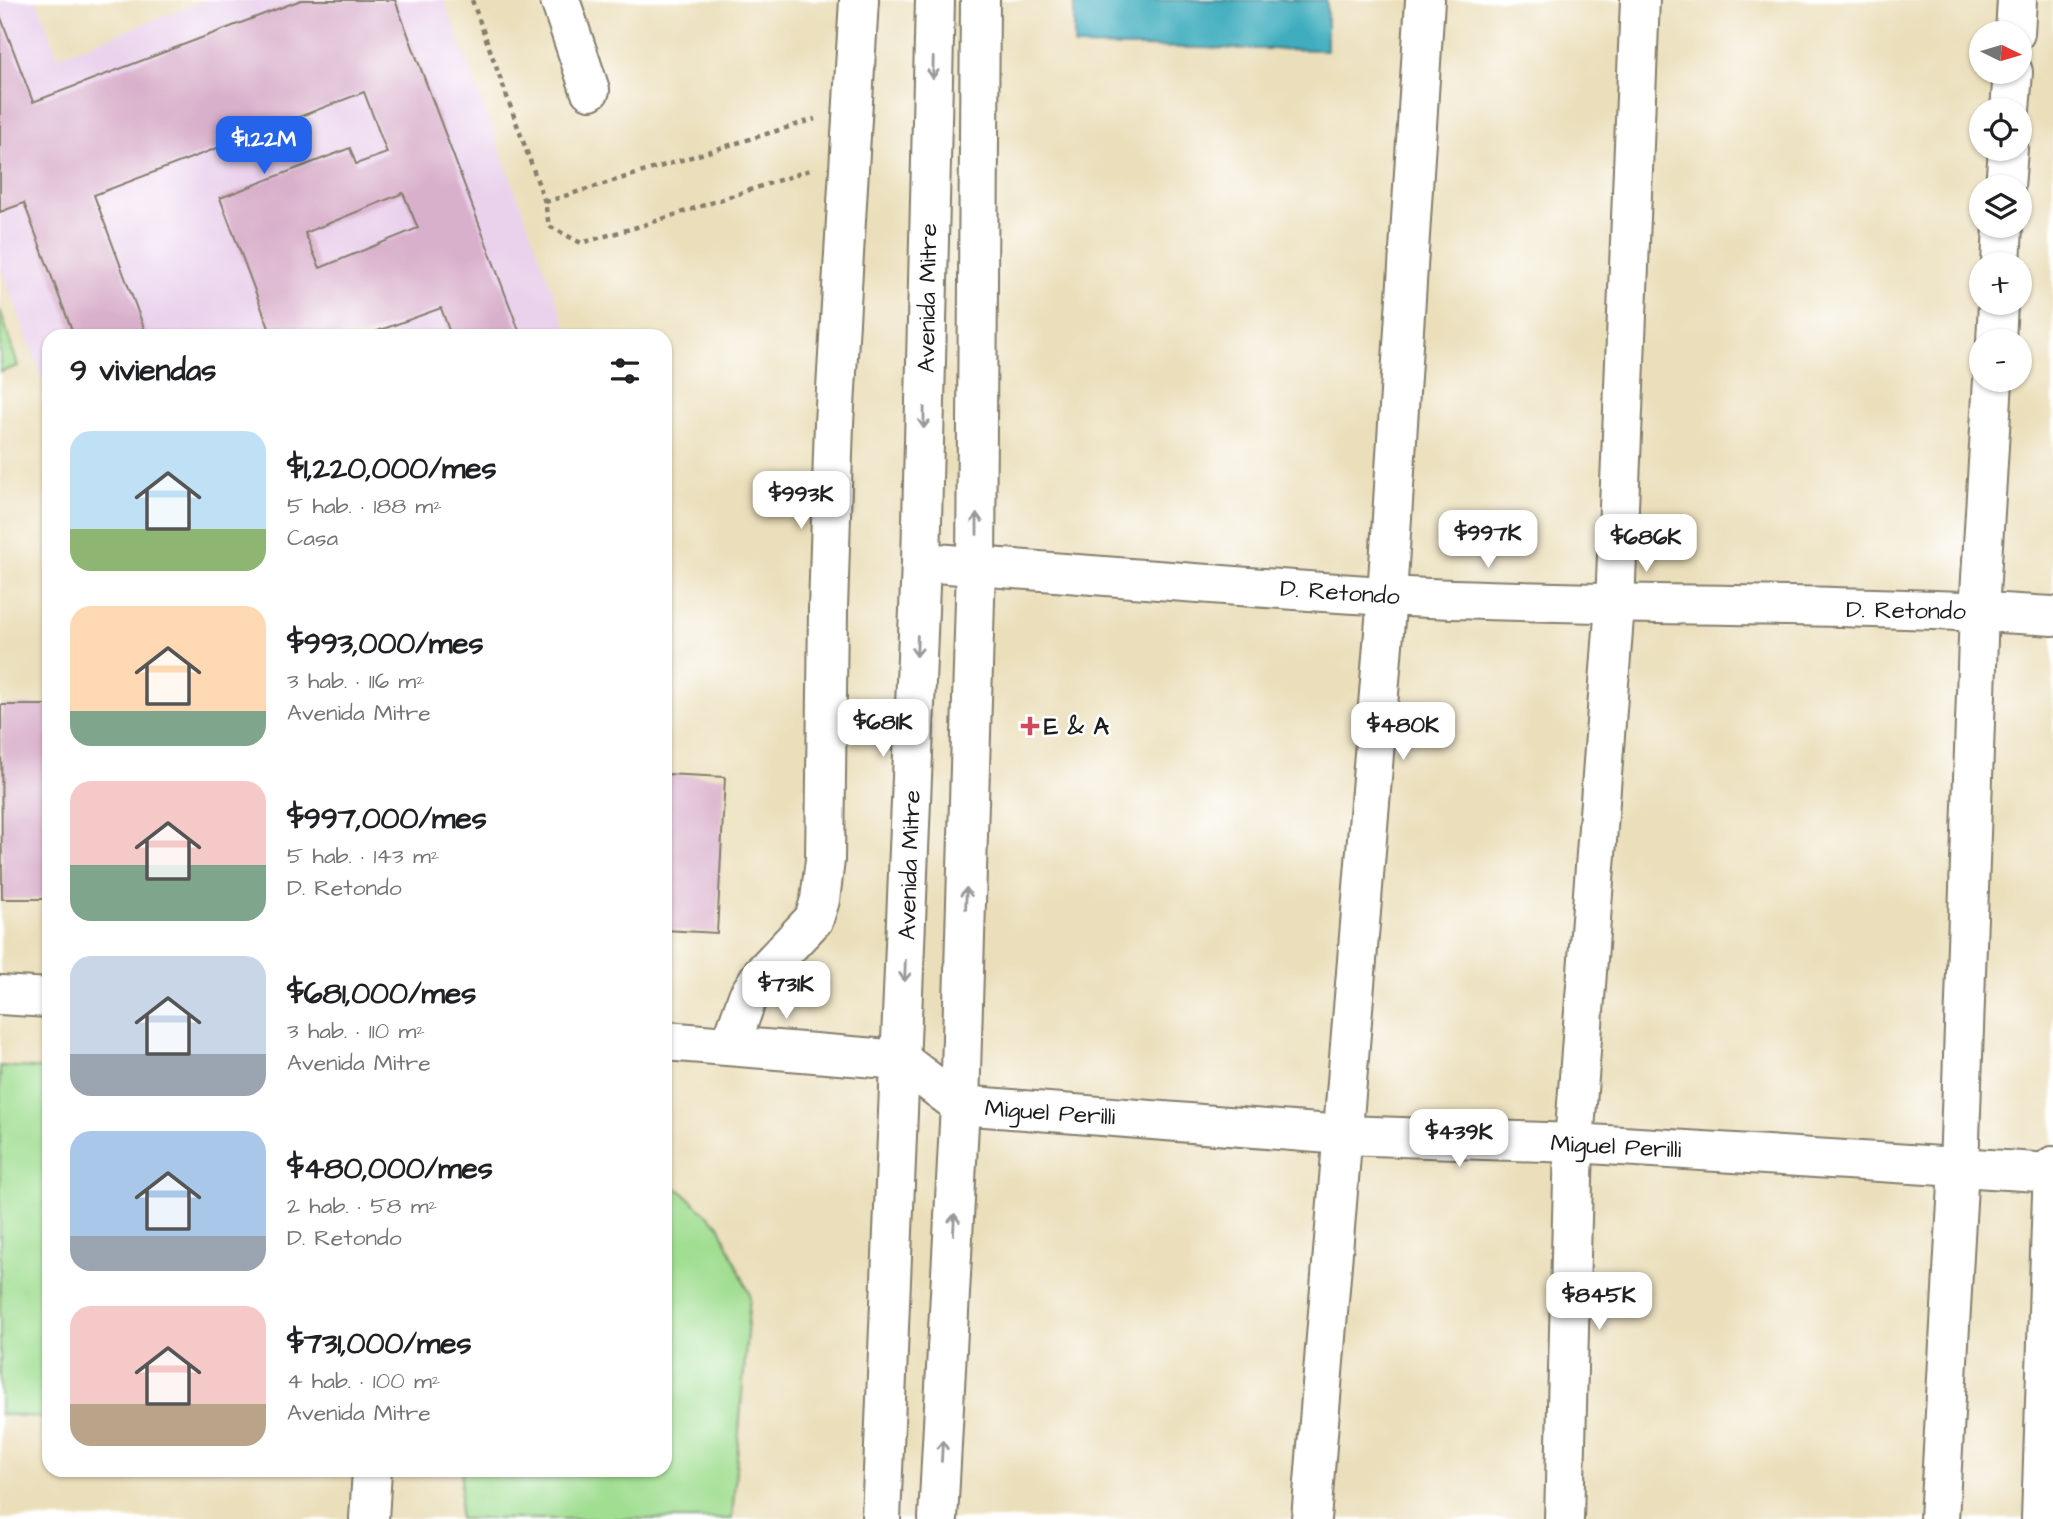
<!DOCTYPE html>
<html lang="es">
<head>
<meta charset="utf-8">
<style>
  :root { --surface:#fff; --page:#f2f2f2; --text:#202124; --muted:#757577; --accent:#2563eb }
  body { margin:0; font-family:"Architects Daughter",sans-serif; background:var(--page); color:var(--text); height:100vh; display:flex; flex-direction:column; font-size:26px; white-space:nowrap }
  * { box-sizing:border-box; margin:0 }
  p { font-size:23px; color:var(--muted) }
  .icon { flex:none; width:38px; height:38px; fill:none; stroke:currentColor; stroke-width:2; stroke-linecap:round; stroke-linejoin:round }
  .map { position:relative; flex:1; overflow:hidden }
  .drawer { position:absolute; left:42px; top:329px; width:630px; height:1148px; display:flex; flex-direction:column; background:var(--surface); border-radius:21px; box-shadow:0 2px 5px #0004 }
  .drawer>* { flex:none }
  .needle { width:46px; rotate:95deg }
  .controls { position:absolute; left:1969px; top:21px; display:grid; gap:14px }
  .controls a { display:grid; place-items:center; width:63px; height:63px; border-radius:50%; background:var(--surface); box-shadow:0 2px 5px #0004; font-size:35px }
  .price { position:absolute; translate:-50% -60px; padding:0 16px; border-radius:14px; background:#fff; color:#222; font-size:23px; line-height:46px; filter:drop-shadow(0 2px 4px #0008) }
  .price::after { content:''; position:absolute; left:50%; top:42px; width:21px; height:16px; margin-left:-10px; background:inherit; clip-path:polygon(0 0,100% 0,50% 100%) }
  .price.active { background:var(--accent); color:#fff }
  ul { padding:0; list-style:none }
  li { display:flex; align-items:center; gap:21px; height:175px; padding:0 28px }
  li span { display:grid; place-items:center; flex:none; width:196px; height:140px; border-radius:21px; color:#555 }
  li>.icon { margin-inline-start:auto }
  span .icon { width:84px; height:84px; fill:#fffc; stroke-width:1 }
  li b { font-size:30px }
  h2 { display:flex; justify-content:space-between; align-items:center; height:84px; padding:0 28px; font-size:30px }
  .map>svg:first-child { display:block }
  .built { fill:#ead1ec }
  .green { fill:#a1de92; stroke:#5e7d57; stroke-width:2 }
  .water { fill:#40adbe; stroke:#2e646d; stroke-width:2 }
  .building { fill:#d9b0cb; fill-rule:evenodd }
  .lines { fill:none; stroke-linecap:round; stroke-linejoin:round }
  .minor-casing { stroke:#847e6c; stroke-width:42 }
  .major-casing { stroke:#847e6c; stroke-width:42 }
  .path { stroke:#847e6c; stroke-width:4.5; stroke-dasharray:5 5; stroke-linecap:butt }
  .minor { stroke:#fff; stroke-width:38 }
  .major { stroke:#fff; stroke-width:38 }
  .oneway { stroke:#999 }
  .poi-dot { fill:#d1495b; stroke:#fff; stroke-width:2.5 }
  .labels { text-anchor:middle; stroke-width:5; stroke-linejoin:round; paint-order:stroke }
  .street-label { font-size:24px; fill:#1c1c1c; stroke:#fff }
  .poi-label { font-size:24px; font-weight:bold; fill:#1c1c1c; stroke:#fff; text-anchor:start }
</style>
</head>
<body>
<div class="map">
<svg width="2053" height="1519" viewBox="0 0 2053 1519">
  <rect width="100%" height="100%" fill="#fff"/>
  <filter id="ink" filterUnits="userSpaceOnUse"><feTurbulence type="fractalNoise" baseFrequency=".0143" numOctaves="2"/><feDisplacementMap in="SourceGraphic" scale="14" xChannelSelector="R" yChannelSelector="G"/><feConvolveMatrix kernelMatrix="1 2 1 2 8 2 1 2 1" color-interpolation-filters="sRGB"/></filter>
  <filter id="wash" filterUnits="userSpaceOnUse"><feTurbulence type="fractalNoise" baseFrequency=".00686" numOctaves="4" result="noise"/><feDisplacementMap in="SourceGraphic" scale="28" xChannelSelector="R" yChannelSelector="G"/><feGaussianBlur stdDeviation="1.57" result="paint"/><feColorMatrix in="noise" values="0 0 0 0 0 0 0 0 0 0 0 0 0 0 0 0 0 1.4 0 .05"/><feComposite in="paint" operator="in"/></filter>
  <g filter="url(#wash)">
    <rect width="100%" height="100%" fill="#ebdfbb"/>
    <polygon class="built" points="0,0 37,0 58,56 207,0 444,0 570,336 49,336 49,396 0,265"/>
    <g class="green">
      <polygon points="0,309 18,366 0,372"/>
      <polygon points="0,1066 49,1069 49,1418 0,1414"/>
      <polygon points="665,1182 681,1191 719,1225 750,1295 732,1519 459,1519 462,1470 665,1470"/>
    </g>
    <polygon class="water" points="1074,0 1327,0 1327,50 1074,46"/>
    <g id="blocks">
      <g class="building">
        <path d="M301 0H395L521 336H451L441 308 364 336H272L220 198 350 148 356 164 387 153 364 92 94 195 147 336H74L24 203 0 212V15L33 102ZM403 193 418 228 320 268 305 233Z"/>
        <polygon points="1,705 49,705 49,899 2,899"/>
        <polygon points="665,774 725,777 717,933 665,930"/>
      </g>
    </g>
  </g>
  <g filter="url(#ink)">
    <use href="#blocks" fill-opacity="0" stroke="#847e6c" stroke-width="2"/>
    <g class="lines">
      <g class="minor-casing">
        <g id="minor">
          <polyline points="560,0 590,90"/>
          <polyline points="2015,33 2017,0"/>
          <polyline points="2010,110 2013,72"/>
          <polyline points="2005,187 2008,149"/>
          <polyline points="2001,264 2003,226"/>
          <polyline points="1996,341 1998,303"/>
          <path d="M921 562C1076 573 1231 587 1387 596 1609 608 1831 601 2053 616"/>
          <polyline points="0,995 49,998"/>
          <polyline points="665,1041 901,1060 960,1105 1343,1135 1574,1143 2053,1173"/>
          <polyline points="730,1046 748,996 762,974 814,919 820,900 825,860 828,609 834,423 859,0"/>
          <polyline points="369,1519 372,1470"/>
          <polyline points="1311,1519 1387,596 1425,0"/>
          <polyline points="1564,1519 1574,1143 1615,604 1640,0"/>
          <polyline points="1939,1519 1959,1167 1979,611 1993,380"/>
          <polyline points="2041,1519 2053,1166"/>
        </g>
      </g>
      <g class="major-casing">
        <g id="major">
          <polyline points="881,1519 921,562 935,0"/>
          <polyline points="938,1519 960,1105 976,566 980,0"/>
        </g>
      </g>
      <g class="path">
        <polyline points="472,0 545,202 549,226 581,243 644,225 813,169"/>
        <polyline points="545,202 815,119"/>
      </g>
      <use href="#minor" class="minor"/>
      <use href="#major" class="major"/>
    </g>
    <defs><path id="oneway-shaft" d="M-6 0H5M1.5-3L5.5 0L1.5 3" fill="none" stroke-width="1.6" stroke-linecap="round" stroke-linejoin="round" transform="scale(1.75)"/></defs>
    <g class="oneway">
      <use href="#oneway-shaft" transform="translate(933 68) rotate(91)"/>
      <use href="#oneway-shaft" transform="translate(924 418) rotate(91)"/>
      <use href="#oneway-shaft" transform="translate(977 524) rotate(-90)"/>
      <use href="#oneway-shaft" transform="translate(917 646) rotate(92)"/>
      <use href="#oneway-shaft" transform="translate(966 898) rotate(-88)"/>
      <use href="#oneway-shaft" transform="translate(905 971) rotate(92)"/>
      <use href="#oneway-shaft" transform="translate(954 1224) rotate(-87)"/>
      <use href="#oneway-shaft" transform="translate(942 1451) rotate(-87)"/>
    </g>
  </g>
  <path class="poi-dot" d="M1026.5 715.5h7v7h7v7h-7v7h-7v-7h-7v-7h7z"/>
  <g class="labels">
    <g class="street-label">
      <text transform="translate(927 298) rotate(-89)" y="8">Avenida Mitre</text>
      <text transform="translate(1340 592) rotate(4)" y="8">D. Retondo</text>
      <text transform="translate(1906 610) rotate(1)" y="8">D. Retondo</text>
      <text transform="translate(909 865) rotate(-88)" y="8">Avenida Mitre</text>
      <text transform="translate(1050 1112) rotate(4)" y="8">Miguel Perilli</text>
      <text transform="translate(1616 1146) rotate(3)" y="8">Miguel Perilli</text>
    </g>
    <g class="poi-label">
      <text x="1044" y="734">E &amp; A</text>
    </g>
  </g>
</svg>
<div class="controls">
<a><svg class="needle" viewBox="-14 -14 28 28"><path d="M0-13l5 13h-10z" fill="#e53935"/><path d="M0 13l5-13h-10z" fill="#757577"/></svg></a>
<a><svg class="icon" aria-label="locate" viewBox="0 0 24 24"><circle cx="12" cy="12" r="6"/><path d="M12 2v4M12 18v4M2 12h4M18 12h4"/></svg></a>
<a><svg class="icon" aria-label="layers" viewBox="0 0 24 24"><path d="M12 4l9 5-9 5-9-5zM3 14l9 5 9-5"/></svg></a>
<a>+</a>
<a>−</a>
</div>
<b class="price active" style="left:264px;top:176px">$1.22M</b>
<b class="price" style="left:801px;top:531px">$993K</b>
<b class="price" style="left:1488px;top:570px">$997K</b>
<b class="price" style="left:1646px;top:574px">$686K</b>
<b class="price" style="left:883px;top:759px">$681K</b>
<b class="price" style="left:1403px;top:762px">$480K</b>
<b class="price" style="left:786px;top:1021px">$731K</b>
<b class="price" style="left:1459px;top:1169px">$439K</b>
<b class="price" style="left:1599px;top:1332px">$845K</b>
<section class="drawer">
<h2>9 viviendas<svg class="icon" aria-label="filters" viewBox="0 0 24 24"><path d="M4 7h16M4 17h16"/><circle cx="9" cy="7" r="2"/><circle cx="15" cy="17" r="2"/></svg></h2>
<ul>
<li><span style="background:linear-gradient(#bfe0f5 70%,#8fb573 0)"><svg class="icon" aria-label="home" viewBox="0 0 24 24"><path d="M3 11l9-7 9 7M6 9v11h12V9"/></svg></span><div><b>$1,220,000/mes</b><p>5 hab. · 188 m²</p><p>Casa</p></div></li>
<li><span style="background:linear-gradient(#ffd9b3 75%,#7fa58c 0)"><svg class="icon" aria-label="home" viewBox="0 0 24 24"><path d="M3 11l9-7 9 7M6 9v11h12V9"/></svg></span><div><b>$993,000/mes</b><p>3 hab. · 116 m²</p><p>Avenida Mitre</p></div></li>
<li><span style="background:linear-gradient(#f6c9c9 60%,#7fa58c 0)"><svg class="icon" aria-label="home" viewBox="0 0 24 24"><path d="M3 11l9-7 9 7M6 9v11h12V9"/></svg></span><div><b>$997,000/mes</b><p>5 hab. · 143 m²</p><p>D. Retondo</p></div></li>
<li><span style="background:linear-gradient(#c9d6e8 70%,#9aa5b1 0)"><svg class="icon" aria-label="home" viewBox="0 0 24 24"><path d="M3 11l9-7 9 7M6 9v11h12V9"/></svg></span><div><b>$681,000/mes</b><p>3 hab. · 110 m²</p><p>Avenida Mitre</p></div></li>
<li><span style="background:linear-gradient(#a9c7e8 75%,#9aa5b1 0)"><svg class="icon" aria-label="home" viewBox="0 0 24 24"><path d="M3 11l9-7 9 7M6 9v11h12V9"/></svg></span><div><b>$480,000/mes</b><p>2 hab. · 58 m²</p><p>D. Retondo</p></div></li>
<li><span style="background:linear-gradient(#f6c9c9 70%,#b9a48a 0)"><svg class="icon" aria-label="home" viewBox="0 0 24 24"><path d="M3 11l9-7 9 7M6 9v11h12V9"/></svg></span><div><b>$731,000/mes</b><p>4 hab. · 100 m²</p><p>Avenida Mitre</p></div></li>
</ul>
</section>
</div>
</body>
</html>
